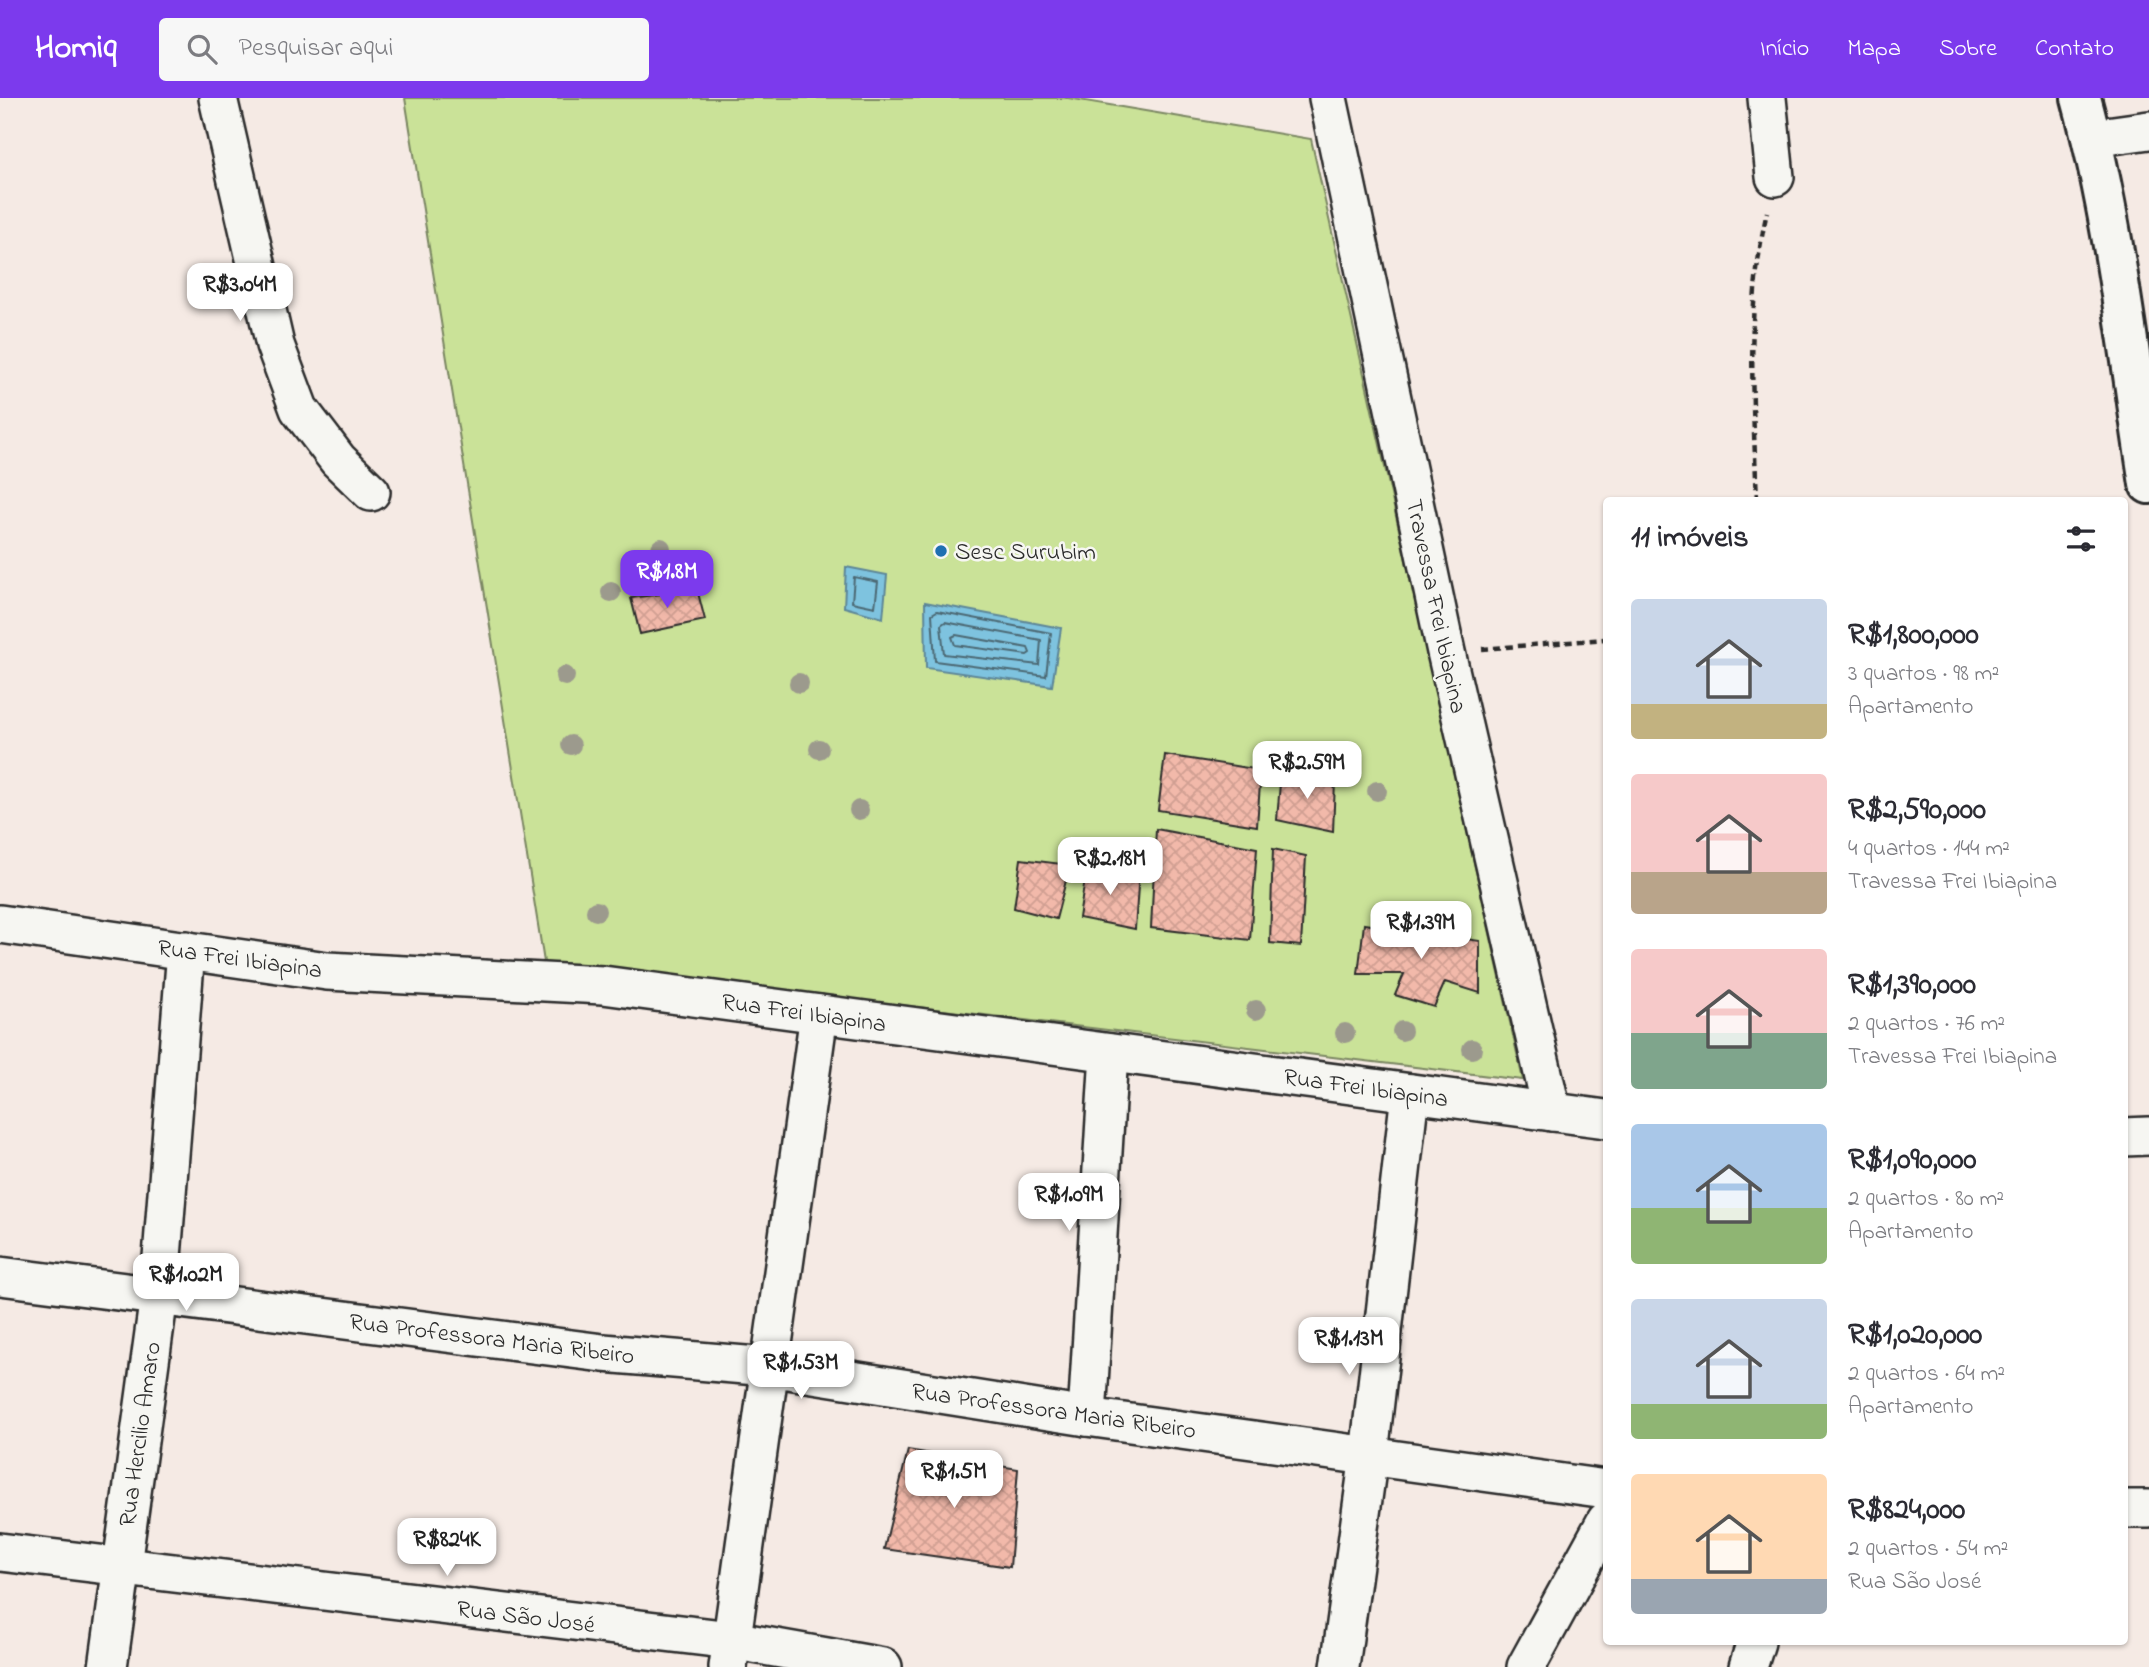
<!DOCTYPE html>
<html lang="pt">
<head>
<meta charset="utf-8">
<style>
  :root { --surface:#fff; --page:#f7f7f7; --text:#2b2b33; --muted:#7c7c81; --accent:#7c3aed }
  body { margin:0; font-family:"Indie Flower",sans-serif; background:var(--page); color:var(--text); height:100vh; display:flex; flex-direction:column; font-size:26px; white-space:nowrap }
  * { box-sizing:border-box; margin:0 }
  p { font-size:23px; color:var(--muted) }
  .icon { flex:none; width:38px; height:38px; fill:none; stroke:currentColor; stroke-width:2; stroke-linecap:round; stroke-linejoin:round }
  .map { position:relative; flex:1; overflow:hidden }
  .panel { position:absolute; left:1603px; top:399px; width:525px; height:1148px; display:flex; flex-direction:column; background:var(--surface); border-radius:7px; box-shadow:0 2px 5px #0004 }
  .panel>* { flex:none }
  .price { position:absolute; translate:-50% -60px; padding:0 16px; border-radius:14px; background:#fff; color:#222; font-size:23px; line-height:46px; filter:drop-shadow(0 2px 4px #0008) }
  .price::after { content:''; position:absolute; left:50%; top:42px; width:21px; height:16px; margin-left:-10px; background:inherit; clip-path:polygon(0 0,100% 0,50% 100%) }
  .price.active { background:var(--accent); color:#fff }
  ul { padding:0; list-style:none }
  li { display:flex; align-items:center; gap:21px; height:175px; padding:0 28px }
  li span { display:grid; place-items:center; flex:none; width:196px; height:140px; border-radius:7px; color:#555 }
  li>.icon { margin-inline-start:auto }
  span .icon { width:84px; height:84px; fill:#fffc; stroke-width:1 }
  li b { font-size:30px }
  h2 { display:flex; justify-content:space-between; align-items:center; height:84px; padding:0 28px; font-size:30px }
  header { display:flex; align-items:center; gap:42px; box-sizing:border-box; height:98px; padding:0 35px; background:var(--accent); color:#fff }
  header strong { font-size:33px }
  nav { display:flex; gap:38px; margin-inline-start:auto; font-size:24px }
  .search { width:490px; height:63px; background:var(--page); display:flex; align-items:center; gap:18px; box-sizing:border-box; padding:0 24px; border-radius:7px; color:var(--muted); font-size:26px }
  .map>svg:first-child { display:block }
  .park { fill:#cae298; stroke:#7a8662; stroke-width:2 }
  .water { fill:#7ec3df; stroke:#5d8697; stroke-width:2 }
  .lines { fill:none; stroke-linecap:round; stroke-linejoin:round }
  .shore { stroke:#4c6873; stroke-width:2 }
  .building { fill:url(#building-cross-hatch); stroke:#2b2b2b; stroke-width:2 }
  .minor-casing { stroke:#2b2b2b; stroke-width:42 }
  .major-casing { stroke:#2b2b2b; stroke-width:44 }
  .path { stroke:#2b2b2b; stroke-width:4.5; stroke-dasharray:7 5; stroke-linecap:butt }
  .minor { stroke:#f6f6f2; stroke-width:37 }
  .major { stroke:#f6f6f2; stroke-width:38 }
  .tree { fill:#9c9a8d }
  .poi-dot { fill:#1f6fb2; stroke:#f6f6f2; stroke-width:2.5 }
  .labels { text-anchor:middle; stroke-width:5; stroke-linejoin:round; paint-order:stroke }
  .poi-label { font-size:24px; fill:#2b2b2b; stroke:#f6f6f2; text-anchor:start }
  .street-label { font-size:24px; fill:#2b2b2b; stroke:#f6f6f2 }
</style>
</head>
<body>
<header>
<strong>Homiq</strong>
<div class="search"><svg class="icon" aria-label="search" viewBox="0 0 24 24"><circle cx="10" cy="10" r="6"/><path d="M15 15l6 6"/></svg>Pesquisar aqui</div>
<nav><a>Início</a><a>Mapa</a><a>Sobre</a><a>Contato</a></nav>
</header>
<div class="map">
<svg width="2149" height="1569" viewBox="0 0 2149 1569">
  <defs>
    <pattern id="building-cross-hatch" width="8" height="8" patternUnits="userSpaceOnUse" patternTransform="scale(1.75)"><rect width="8" height="8" fill="#f2b9aa"/><path d="M0 0l8 8M0 8l8-8" fill="none" stroke="#d09f92"/></pattern>
  </defs>
  <rect width="100%" height="100%" fill="#f5eae4"/>
  <filter id="ink" filterUnits="userSpaceOnUse"><feTurbulence type="fractalNoise" baseFrequency=".0143" numOctaves="2"/><feDisplacementMap in="SourceGraphic" scale="14" xChannelSelector="R" yChannelSelector="G"/><feConvolveMatrix kernelMatrix="1 2 1 2 8 2 1 2 1" color-interpolation-filters="sRGB"/></filter>
  <g filter="url(#ink)">
    <polygon class="park" points="405,0 1068,0 1311,41 1523,982 544,864"/>
    <g class="water">
      <polygon points="846,469 887,477 883,520 844,509"/>
      <polygon points="925,504 1061,530 1052,588 926,570"/>
    </g>
    <g class="lines">
      <g class="shore">
        <polygon points="854,479 878,484 875,509 852,504"/>
        <polygon points="937,513 1051,535 1046,578 935,563 932,516"/>
        <polygon points="945,524 1041,542 1039,567 944,556 941,527"/>
        <polygon points="956,537 1028,550 1030,555 1027,557 955,547 952,539"/>
      </g>
    </g>
    <g class="building">
      <polygon points="697,491 705,522 640,536 631,500"/>
      <polygon points="1165,657 1261,672 1257,728 1158,712"/>
      <polygon points="1281,673 1335,683 1333,734 1277,722"/>
      <polygon points="1156,731 1257,750 1250,842 1151,830"/>
      <polygon points="1273,751 1306,758 1301,848 1270,845"/>
      <polygon points="1021,761 1070,767 1056,821 1014,810"/>
      <polygon points="1087,768 1139,774 1135,831 1079,820"/>
      <polygon points="1364,826 1480,843 1480,895 1445,884 1434,909 1395,897 1404,876 1358,876"/>
      <polygon points="908,1352 1018,1371 1010,1469 884,1451"/>
    </g>
    <g class="lines">
      <g class="minor-casing">
        <g id="minor">
          <polyline points="218,0 275,247 299,311 338,362 371,394"/>
          <polyline points="1328,0 1446,554 1552,1014"/>
          <polyline points="1767,0 1775,79"/>
          <polyline points="2092,40 2149,32"/>
          <polyline points="0,826 327,873 603,887 1606,1021"/>
          <polyline points="2124,1039 2149,1038"/>
          <polyline points="0,1178 603,1255 769,1269 1087,1319 1606,1391"/>
          <polyline points="1087,1319 1109,955"/>
          <polyline points="2124,1411 2149,1411"/>
          <polyline points="0,1454 731,1542 883,1569"/>
          <polyline points="108,1569 159,1198 186,852"/>
          <polyline points="728,1569 819,916"/>
          <polyline points="1340,1569 1369,1357 1410,995"/>
          <polyline points="1526,1569 1606,1423"/>
          <polyline points="1748,1569 1756,1544"/>
        </g>
      </g>
      <g class="major-casing">
        <path id="major" d="M2081 0C2115 125 2129 257 2149 386"/>
      </g>
      <g class="path">
        <path d="M1757 402C1753 306 1745 209 1767 114"/>
        <polyline points="1482,551 1606,541"/>
      </g>
      <use href="#minor" class="minor"/>
      <use href="#major" class="major"/>
    </g>
    <g class="tree">
      <circle cx="661" cy="450" r="10"/>
      <circle cx="611" cy="494" r="10"/>
      <circle cx="565" cy="578" r="10"/>
      <circle cx="799" cy="585" r="10"/>
      <circle cx="571" cy="647" r="10"/>
      <circle cx="819" cy="651" r="10"/>
      <circle cx="1377" cy="693" r="10"/>
      <circle cx="859" cy="712" r="10"/>
      <circle cx="596" cy="813" r="10"/>
      <circle cx="1256" cy="912" r="10"/>
      <circle cx="1402" cy="933" r="10"/>
      <circle cx="1345" cy="935" r="10"/>
      <circle cx="1472" cy="951" r="10"/>
    </g>
  </g>
  <circle class="poi-dot" cx="941" cy="453" r="7"/>
  <g class="labels">
    <g class="poi-label">
      <text x="955" y="461">Sesc Surubim</text>
    </g>
    <g class="street-label">
      <text transform="translate(1437 508) rotate(78)" y="8">Travessa Frei Ibiapina</text>
      <text transform="translate(240 860) rotate(8)" y="8">Rua Frei Ibiapina</text>
      <text transform="translate(804 914) rotate(8)" y="8">Rua Frei Ibiapina</text>
      <text transform="translate(1366 989) rotate(8)" y="8">Rua Frei Ibiapina</text>
      <text transform="translate(492 1240) rotate(7)" y="8">Rua Professora Maria Ribeiro</text>
      <text transform="translate(1054 1312) rotate(8)" y="8">Rua Professora Maria Ribeiro</text>
      <text transform="translate(139 1336) rotate(-82)" y="8">Rua Hercilio Amaro</text>
      <text transform="translate(526 1518) rotate(7)" y="8">Rua São José</text>
    </g>
  </g>
</svg>
<b class="price" style="left:240px;top:225px">R$3.04M</b>
<b class="price active" style="left:667px;top:512px">R$1.8M</b>
<b class="price" style="left:1307px;top:703px">R$2.59M</b>
<b class="price" style="left:1110px;top:799px">R$2.18M</b>
<b class="price" style="left:1421px;top:863px">R$1.39M</b>
<b class="price" style="left:1069px;top:1135px">R$1.09M</b>
<b class="price" style="left:186px;top:1215px">R$1.02M</b>
<b class="price" style="left:1349px;top:1279px">R$1.13M</b>
<b class="price" style="left:801px;top:1303px">R$1.53M</b>
<b class="price" style="left:954px;top:1412px">R$1.5M</b>
<b class="price" style="left:447px;top:1480px">R$824K</b>
<section class="panel">
<h2>11 imóveis<svg class="icon" aria-label="filters" viewBox="0 0 24 24"><path d="M4 7h16M4 17h16"/><circle cx="9" cy="7" r="2"/><circle cx="15" cy="17" r="2"/></svg></h2>
<ul>
<li><span style="background:linear-gradient(#c9d6e8 75%,#c2b280 0)"><svg class="icon" aria-label="home" viewBox="0 0 24 24"><path d="M3 11l9-7 9 7M6 9v11h12V9"/></svg></span><div><b>R$1,800,000</b><p>3 quartos · 98 m²</p><p>Apartamento</p></div></li>
<li><span style="background:linear-gradient(#f6c9c9 70%,#b9a48a 0)"><svg class="icon" aria-label="home" viewBox="0 0 24 24"><path d="M3 11l9-7 9 7M6 9v11h12V9"/></svg></span><div><b>R$2,590,000</b><p>4 quartos · 144 m²</p><p>Travessa Frei Ibiapina</p></div></li>
<li><span style="background:linear-gradient(#f6c9c9 60%,#7fa58c 0)"><svg class="icon" aria-label="home" viewBox="0 0 24 24"><path d="M3 11l9-7 9 7M6 9v11h12V9"/></svg></span><div><b>R$1,390,000</b><p>2 quartos · 76 m²</p><p>Travessa Frei Ibiapina</p></div></li>
<li><span style="background:linear-gradient(#a9c7e8 60%,#8fb573 0)"><svg class="icon" aria-label="home" viewBox="0 0 24 24"><path d="M3 11l9-7 9 7M6 9v11h12V9"/></svg></span><div><b>R$1,090,000</b><p>2 quartos · 80 m²</p><p>Apartamento</p></div></li>
<li><span style="background:linear-gradient(#c9d6e8 75%,#8fb573 0)"><svg class="icon" aria-label="home" viewBox="0 0 24 24"><path d="M3 11l9-7 9 7M6 9v11h12V9"/></svg></span><div><b>R$1,020,000</b><p>2 quartos · 64 m²</p><p>Apartamento</p></div></li>
<li><span style="background:linear-gradient(#ffd9b3 75%,#9aa5b1 0)"><svg class="icon" aria-label="home" viewBox="0 0 24 24"><path d="M3 11l9-7 9 7M6 9v11h12V9"/></svg></span><div><b>R$824,000</b><p>2 quartos · 54 m²</p><p>Rua São José</p></div></li>
</ul>
</section>
</div>
</body>
</html>
